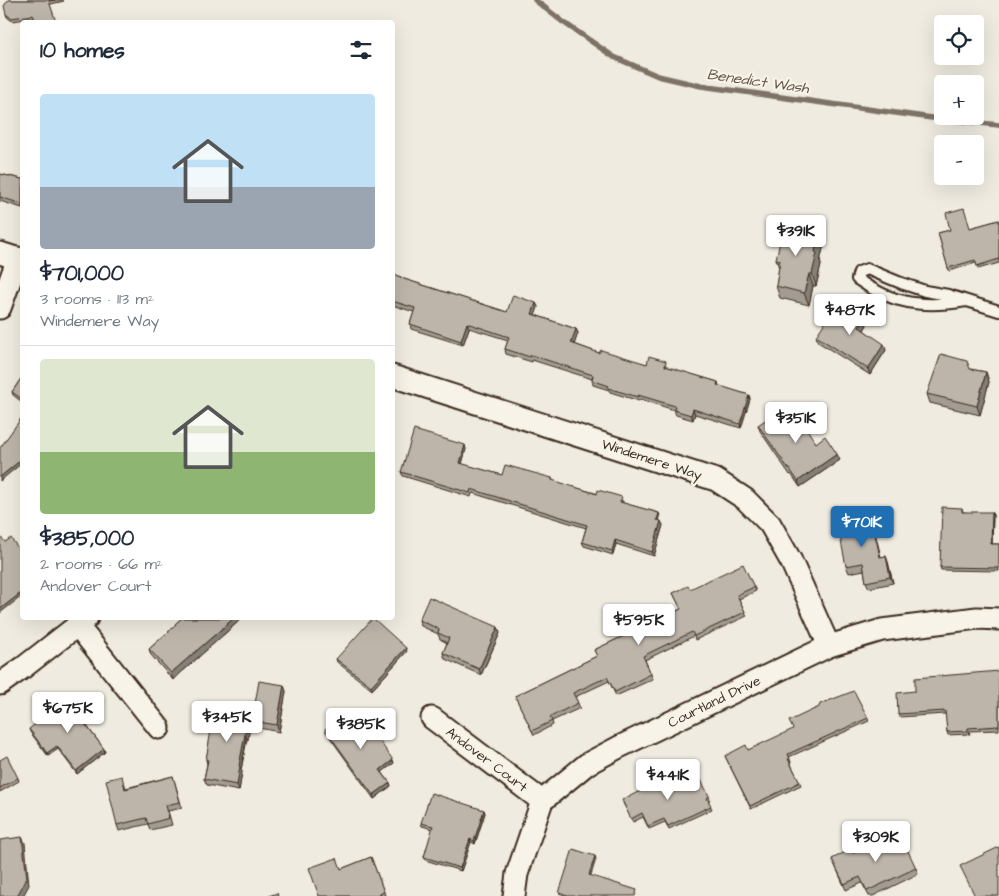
<!DOCTYPE html>
<html lang="en">
<head>
<meta charset="utf-8">
<style>
  :root { --surface:#fff; --page:#f6f6f7; --text:#1f2937; --muted:#747a83; --line:#e0e1e3; --accent:#1f6fb2 }
  body { margin:0; font-family:"Architects Daughter",sans-serif; background:var(--page); color:var(--text); height:100vh; display:flex; flex-direction:column; font-size:19px; white-space:nowrap }
  * { box-sizing:border-box; margin:0 }
  p { font-size:16px; color:var(--muted) }
  .icon { flex:none; width:28px; height:28px; fill:none; stroke:currentColor; stroke-width:2; stroke-linecap:round; stroke-linejoin:round }
  .map { position:relative; flex:1; overflow:hidden }
  .panel { position:absolute; left:20px; top:20px; width:375px; height:600px; display:flex; flex-direction:column; background:var(--surface); border-radius:5px; box-shadow:0 5px 20px #0002 }
  .panel>* { flex:none }
  .controls { position:absolute; left:934px; top:15px; display:grid; gap:10px }
  .controls a { display:grid; place-items:center; width:50px; height:50px; border-radius:5px; background:var(--surface); box-shadow:0 5px 20px #0002; font-size:25px }
  .price { position:absolute; translate:-50% -42px; padding:0 11px; border-radius:5px; background:#fff; color:#222; font-size:16px; line-height:32px; filter:drop-shadow(0 1px 2px #0008) }
  .price::after { content:''; position:absolute; left:50%; top:30px; width:15px; height:11px; margin-left:-8px; background:inherit; clip-path:polygon(0 0,100% 0,50% 100%) }
  .price.active { background:var(--accent); color:#fff }
  ul { padding:0; list-style:none }
  li { display:grid; align-content:center; gap:10px; height:265px; padding:0 20px }
  li+li { border-top:1px solid var(--line) }
  li span { display:grid; place-items:center; height:155px; border-radius:5px; color:#555 }
  li>.icon { margin-inline-start:auto }
  span .icon { width:90px; height:90px; fill:#fffc; stroke-width:1 }
  li b { font-size:21px }
  h2 { display:flex; justify-content:space-between; align-items:center; height:60px; padding:0 20px; font-size:21px }
  .map>svg:first-child { display:block }
  .lines { fill:none; stroke-linecap:round; stroke-linejoin:round }
  .stream { stroke:#7e7266; stroke-width:5.5 }
  .service-casing { stroke:#3b2a1e; stroke-width:14 }
  .minor-casing { stroke:#3b2a1e; stroke-width:25 }
  .service { stroke:#f7f3e8; stroke-width:10 }
  .minor { stroke:#f7f3e8; stroke-width:21 }
  .wall { fill:#a39c92; stroke:#3b2a1e }
  .shaded-wall { fill:#847f77; stroke:#3b2a1e }
  .building { fill:#bdb5aa; stroke:#3b2a1e }
  .labels { text-anchor:middle; stroke-width:4.5; stroke-linejoin:round; paint-order:stroke }
  .street-label { font-size:14px; fill:#3b2a1e; stroke:#f7f3e8 }
  .water-label { font-size:15px; font-style:italic; fill:#625448; stroke:#f7f3e8 }
</style>
</head>
<body>
<div class="map">
<svg width="999" height="896" viewBox="0 0 999 896">
  <rect width="100%" height="100%" fill="#efebe0"/>
  <filter id="ink" filterUnits="userSpaceOnUse"><feTurbulence type="fractalNoise" baseFrequency=".02" numOctaves="2"/><feDisplacementMap in="SourceGraphic" scale="10" xChannelSelector="R" yChannelSelector="G"/><feConvolveMatrix kernelMatrix="1 2 1 2 8 2 1 2 1" color-interpolation-filters="sRGB"/></filter>
  <g filter="url(#ink)">
    <g class="lines">
      <polyline class="stream" points="535,0 563,22 614,57 658,76 701,86 932,118 999,125"/>
      <g class="service-casing">
        <path id="service" d="M966 301C924 308 893 305 857 279L859 272 867 269 901 283 925 291 948 295 999 311"/>
      </g>
      <g class="minor-casing">
        <g id="minor">
          <polyline points="0,253 22,260"/>
          <polyline points="0,308 18,258"/>
          <polyline points="392,376 716,480 745,499 770,524 791,561 829,646"/>
          <polyline points="77,625 159,728"/>
          <polyline points="0,684 24,667 87,618"/>
          <polyline points="432,718 542,801"/>
          <polyline points="514,896 517,874 542,801 587,764 619,747 829,646 882,630 977,618 999,619"/>
        </g>
      </g>
      <use href="#service" class="service"/>
      <use href="#minor" class="minor"/>
    </g>
    <g class="wall">
      <polygon points="8,0 63,0 64,1 51,4 34,18 12,21 7,17 6,14"/>
      <polygon points="0,174 22,179 22,208 0,201"/>
      <polygon points="999,220 999,263 978,269 976,263 949,271 938,233 950,230 970,228"/>
      <polygon points="824,244 820,261 821,265 816,286 813,286 809,305 780,298 776,286 779,268 776,259"/>
      <polygon points="392,274 401,277 401,278 507,312 536,303 538,307 535,315 576,329 578,333 574,344 599,353 647,364 668,366 667,367 718,382 719,386 749,395 750,399 741,428 695,414 693,420 676,415 674,410 640,399 639,401 610,392 609,390 593,385 592,380 592,379 532,360 532,362 506,354 505,349 508,340 469,328 463,345 411,329 410,324 414,312 392,305"/>
      <polygon points="867,325 864,330 886,350 870,375 818,342 816,336"/>
      <polygon points="970,369 986,372 989,382 980,415 930,403 927,394"/>
      <polygon points="22,377 22,402 13,395 12,392"/>
      <polygon points="797,421 816,443 840,460 800,487 791,474 790,475 760,431 758,425"/>
      <polygon points="466,449 462,464 502,475 552,478 553,481 623,501 623,503 659,513 660,517 659,521 663,525 654,556 616,544 613,555 584,546 582,542 586,528 472,493 471,497 403,476 401,472"/>
      <polygon points="962,508 963,512 993,515 992,544 999,544 999,571 941,570 940,567"/>
      <polygon points="859,519 860,528 873,525 875,532 881,557 886,556 888,562 893,583 869,588 866,582 864,570 849,573 846,566"/>
      <polygon points="754,587 756,591 739,599 747,616 695,640 694,636 645,660 653,679 616,696 609,681 575,697 580,708 552,721 553,725 534,735 515,696 597,656 594,650 681,609 673,593 690,589"/>
      <polygon points="182,618 239,618 240,620 173,680 151,655 149,649 176,625 175,624"/>
      <polygon points="419,620 500,633 481,675 445,659 443,653 447,643 440,639 438,634 421,626"/>
      <polygon points="407,651 372,690 337,662 336,659"/>
      <polygon points="999,671 999,730 969,731 970,734 948,735 947,732 946,714 899,717 898,714 915,691"/>
      <polygon points="286,691 279,732 254,727 252,721"/>
      <polygon points="250,708 252,714 241,770 242,772 239,791 207,785 204,779 207,764 206,760 212,730"/>
      <polygon points="90,718 84,722 104,749 105,752 77,774 58,749 48,756 30,732 29,729"/>
      <polygon points="868,718 869,721 789,757 791,762 790,762 801,785 751,809 725,756"/>
      <polygon points="325,729 393,760 394,763 382,772 390,783 391,786 374,799 326,732"/>
      <polygon points="0,760 18,778 19,781 0,792"/>
      <polygon points="173,776 182,808 168,811 172,825 150,830 148,824 119,831 117,825 124,782 126,788"/>
      <polygon points="683,786 709,796 710,800 708,801 712,809 669,829 665,822 649,829 643,817 633,822 623,803"/>
      <polygon points="484,810 485,813 475,844 471,842 461,871 425,860 424,857 433,829 422,826 421,823"/>
      <polygon points="868,847 916,868 918,874 873,896 869,896 862,883 846,890 832,859 853,853"/>
      <polygon points="371,857 385,895 383,896 319,896 341,869"/>
    </g>
    <g class="shaded-wall">
      <polygon points="819,232 824,244 820,261 821,265 816,286 812,274 815,252"/>
      <polygon points="809,274 813,286 809,305 804,293"/>
      <polygon points="536,303 538,307 534,319 532,314"/>
      <polygon points="865,318 867,325 862,333 859,327"/>
      <polygon points="467,323 469,328 463,345 461,341"/>
      <polygon points="576,329 578,333 573,348 571,343"/>
      <polygon points="884,344 886,350 870,375 868,369"/>
      <polygon points="986,372 989,382 980,415 977,406"/>
      <polygon points="749,395 750,399 741,428 740,424"/>
      <polygon points="693,409 695,414 693,420 691,415"/>
      <polygon points="465,445 466,449 461,467 460,463"/>
      <polygon points="837,454 840,460 800,487 798,481"/>
      <polygon points="22,459 22,463 0,481 0,477"/>
      <polygon points="992,512 993,515 992,547 991,544"/>
      <polygon points="659,513 660,517 658,524 657,520"/>
      <polygon points="661,521 663,525 654,556 652,552"/>
      <polygon points="615,540 616,544 613,555 612,551"/>
      <polygon points="886,556 888,562 893,583 890,577"/>
      <polygon points="21,593 22,596 0,613 0,609"/>
      <polygon points="234,618 239,618 240,620 173,680 171,673"/>
      <polygon points="498,627 500,633 481,675 479,669"/>
      <polygon points="406,648 407,651 372,690 371,686"/>
      <polygon points="284,685 286,691 279,732 277,725"/>
      <polygon points="250,708 252,714 248,740 245,734"/>
      <polygon points="88,715 90,718 83,723 82,720"/>
      <polygon points="244,734 246,740 241,770 242,772 239,791 237,785 239,766"/>
      <polygon points="57,746 58,749 48,756 47,753"/>
      <polygon points="104,749 105,752 77,774 76,771"/>
      <polygon points="393,760 394,763 381,773 380,770"/>
      <polygon points="390,783 391,786 374,799 373,795"/>
      <polygon points="484,810 485,813 475,844 474,841"/>
      <polygon points="22,837 25,843 29,885 23,896 17,896"/>
      <polygon points="470,839 471,842 461,871 460,868"/>
      <polygon points="595,856 596,859 590,878 589,875"/>
    </g>
    <g class="building">
      <polygon points="8,0 55,0 49,1 56,22 36,22 33,15 11,18 6,14 4,6"/>
      <polygon points="0,174 22,179 22,204 0,197"/>
      <polygon points="964,208 970,228 999,220 999,259 977,266 975,260 948,268 938,233 950,230 946,213"/>
      <polygon points="784,224 819,232 815,252 817,253 812,274 809,274 804,293 776,286 780,260 776,259"/>
      <polygon points="392,274 401,277 401,278 507,312 513,295 536,303 532,314 576,329 571,343 599,353 601,350 647,364 649,356 666,361 665,366 718,382 717,385 749,395 740,424 693,409 691,415 674,410 675,406 638,395 638,397 608,388 609,386 592,380 593,375 531,355 530,357 505,349 509,337 467,323 461,341 410,324 415,308 392,301"/>
      <polygon points="840,302 865,318 859,327 884,344 868,369 816,336 833,310 834,310"/>
      <polygon points="941,354 967,361 970,369 986,372 977,406 927,394"/>
      <polygon points="22,377 22,399 12,392"/>
      <polygon points="786,406 797,421 800,419 816,443 825,436 837,454 798,481 789,468 788,468 758,425"/>
      <polygon points="22,417 22,459 0,477 0,448"/>
      <polygon points="414,430 465,445 460,463 502,475 505,465 552,478 552,480 597,494 598,490 622,497 620,502 659,513 657,520 661,521 652,552 615,540 612,551 582,542 587,525 471,489 470,493 401,472"/>
      <polygon points="942,507 962,508 962,512 992,512 991,544 999,544 999,568 940,567"/>
      <polygon points="856,513 860,528 873,525 880,557 886,556 890,577 866,582 863,563 846,566 836,517"/>
      <polygon points="0,536 5,542 11,538 20,551 22,549 22,595 21,593 0,609"/>
      <polygon points="743,564 754,587 737,595 745,612 694,636 692,632 643,656 651,674 615,692 607,677 573,693 578,703 550,717 552,721 532,731 515,696 597,656 594,650 681,609 673,593 688,586 690,589"/>
      <polygon points="429,597 498,627 479,669 443,653 449,638 438,633 439,629 419,620"/>
      <polygon points="182,618 234,618 171,673 149,649 176,625 175,624"/>
      <polygon points="373,618 406,648 371,686 336,659"/>
      <polygon points="999,671 999,726 968,728 968,731 947,732 945,711 898,714 897,693 915,691 915,678"/>
      <polygon points="259,681 284,685 277,725 252,721"/>
      <polygon points="854,691 868,718 788,754 790,759 788,759 800,782 750,806 725,756 746,745 748,750 793,729 789,721 819,707 820,704"/>
      <polygon points="73,695 88,715 82,720 104,749 76,771 57,746 47,753 29,729"/>
      <polygon points="217,702 250,708 239,766 240,766 237,785 204,779 208,760 206,760 211,730 212,730"/>
      <polygon points="351,710 359,721 363,718 393,760 380,770 390,783 373,795 325,729"/>
      <polygon points="7,756 18,778 0,788 0,760"/>
      <polygon points="677,773 683,786 700,778 709,796 707,798 711,806 668,826 664,819 648,826 642,813 631,819 622,800"/>
      <polygon points="122,776 125,789 173,776 180,802 166,805 169,818 148,824 146,818 117,825 106,780"/>
      <polygon points="431,793 484,810 474,841 470,839 460,868 424,857 433,826 421,823"/>
      <polygon points="897,833 899,837 901,836 916,868 867,891 860,877 844,884 832,859 851,849 853,853 868,846 868,847"/>
      <polygon points="22,837 27,878 17,896 0,896 0,840"/>
      <polygon points="999,847 999,896 975,896 960,866"/>
      <polygon points="573,849 595,856 589,875 637,890 635,896 567,896 559,893"/>
      <polygon points="371,857 384,892 375,896 319,896 309,868 337,858 341,869"/>
      <polygon points="277,893 278,896 269,896"/>
    </g>
  </g>
  <g class="labels">
    <g class="street-label">
      <text transform="translate(652 459) rotate(18)" y="5">Windemere Way</text>
      <text transform="translate(714 701) rotate(-26)" y="5">Courtland Drive</text>
      <text transform="translate(487 759) rotate(37)" y="5">Andover Court</text>
    </g>
    <g class="water-label">
      <text transform="translate(758 81) rotate(8)" y="5">Benedict Wash</text>
    </g>
  </g>
</svg>
<div class="controls">
<a><svg class="icon" aria-label="locate" viewBox="0 0 24 24"><circle cx="12" cy="12" r="6"/><path d="M12 2v4M12 18v4M2 12h4M18 12h4"/></svg></a>
<a>+</a>
<a>−</a>
</div>
<b class="price" style="left:796px;top:257px">$391K</b>
<b class="price" style="left:850px;top:336px">$487K</b>
<b class="price" style="left:796px;top:444px">$351K</b>
<b class="price active" style="left:862px;top:548px">$701K</b>
<b class="price" style="left:639px;top:646px">$595K</b>
<b class="price" style="left:68px;top:734px">$675K</b>
<b class="price" style="left:227px;top:743px">$345K</b>
<b class="price" style="left:361px;top:750px">$385K</b>
<b class="price" style="left:668px;top:801px">$441K</b>
<b class="price" style="left:876px;top:863px">$309K</b>
<section class="panel">
<h2>10 homes<svg class="icon" aria-label="filters" viewBox="0 0 24 24"><path d="M4 7h16M4 17h16"/><circle cx="9" cy="7" r="2"/><circle cx="15" cy="17" r="2"/></svg></h2>
<ul>
<li><span style="background:linear-gradient(#bfe0f5 60%,#9aa5b1 0)"><svg class="icon" aria-label="home" viewBox="0 0 24 24"><path d="M3 11l9-7 9 7M6 9v11h12V9"/></svg></span><div><b>$701,000</b><p>3 rooms · 113 m²</p><p>Windemere Way</p></div></li>
<li><span style="background:linear-gradient(#dfe7d0 60%,#8fb573 0)"><svg class="icon" aria-label="home" viewBox="0 0 24 24"><path d="M3 11l9-7 9 7M6 9v11h12V9"/></svg></span><div><b>$385,000</b><p>2 rooms · 66 m²</p><p>Andover Court</p></div></li>
</ul>
</section>
</div>
</body>
</html>
